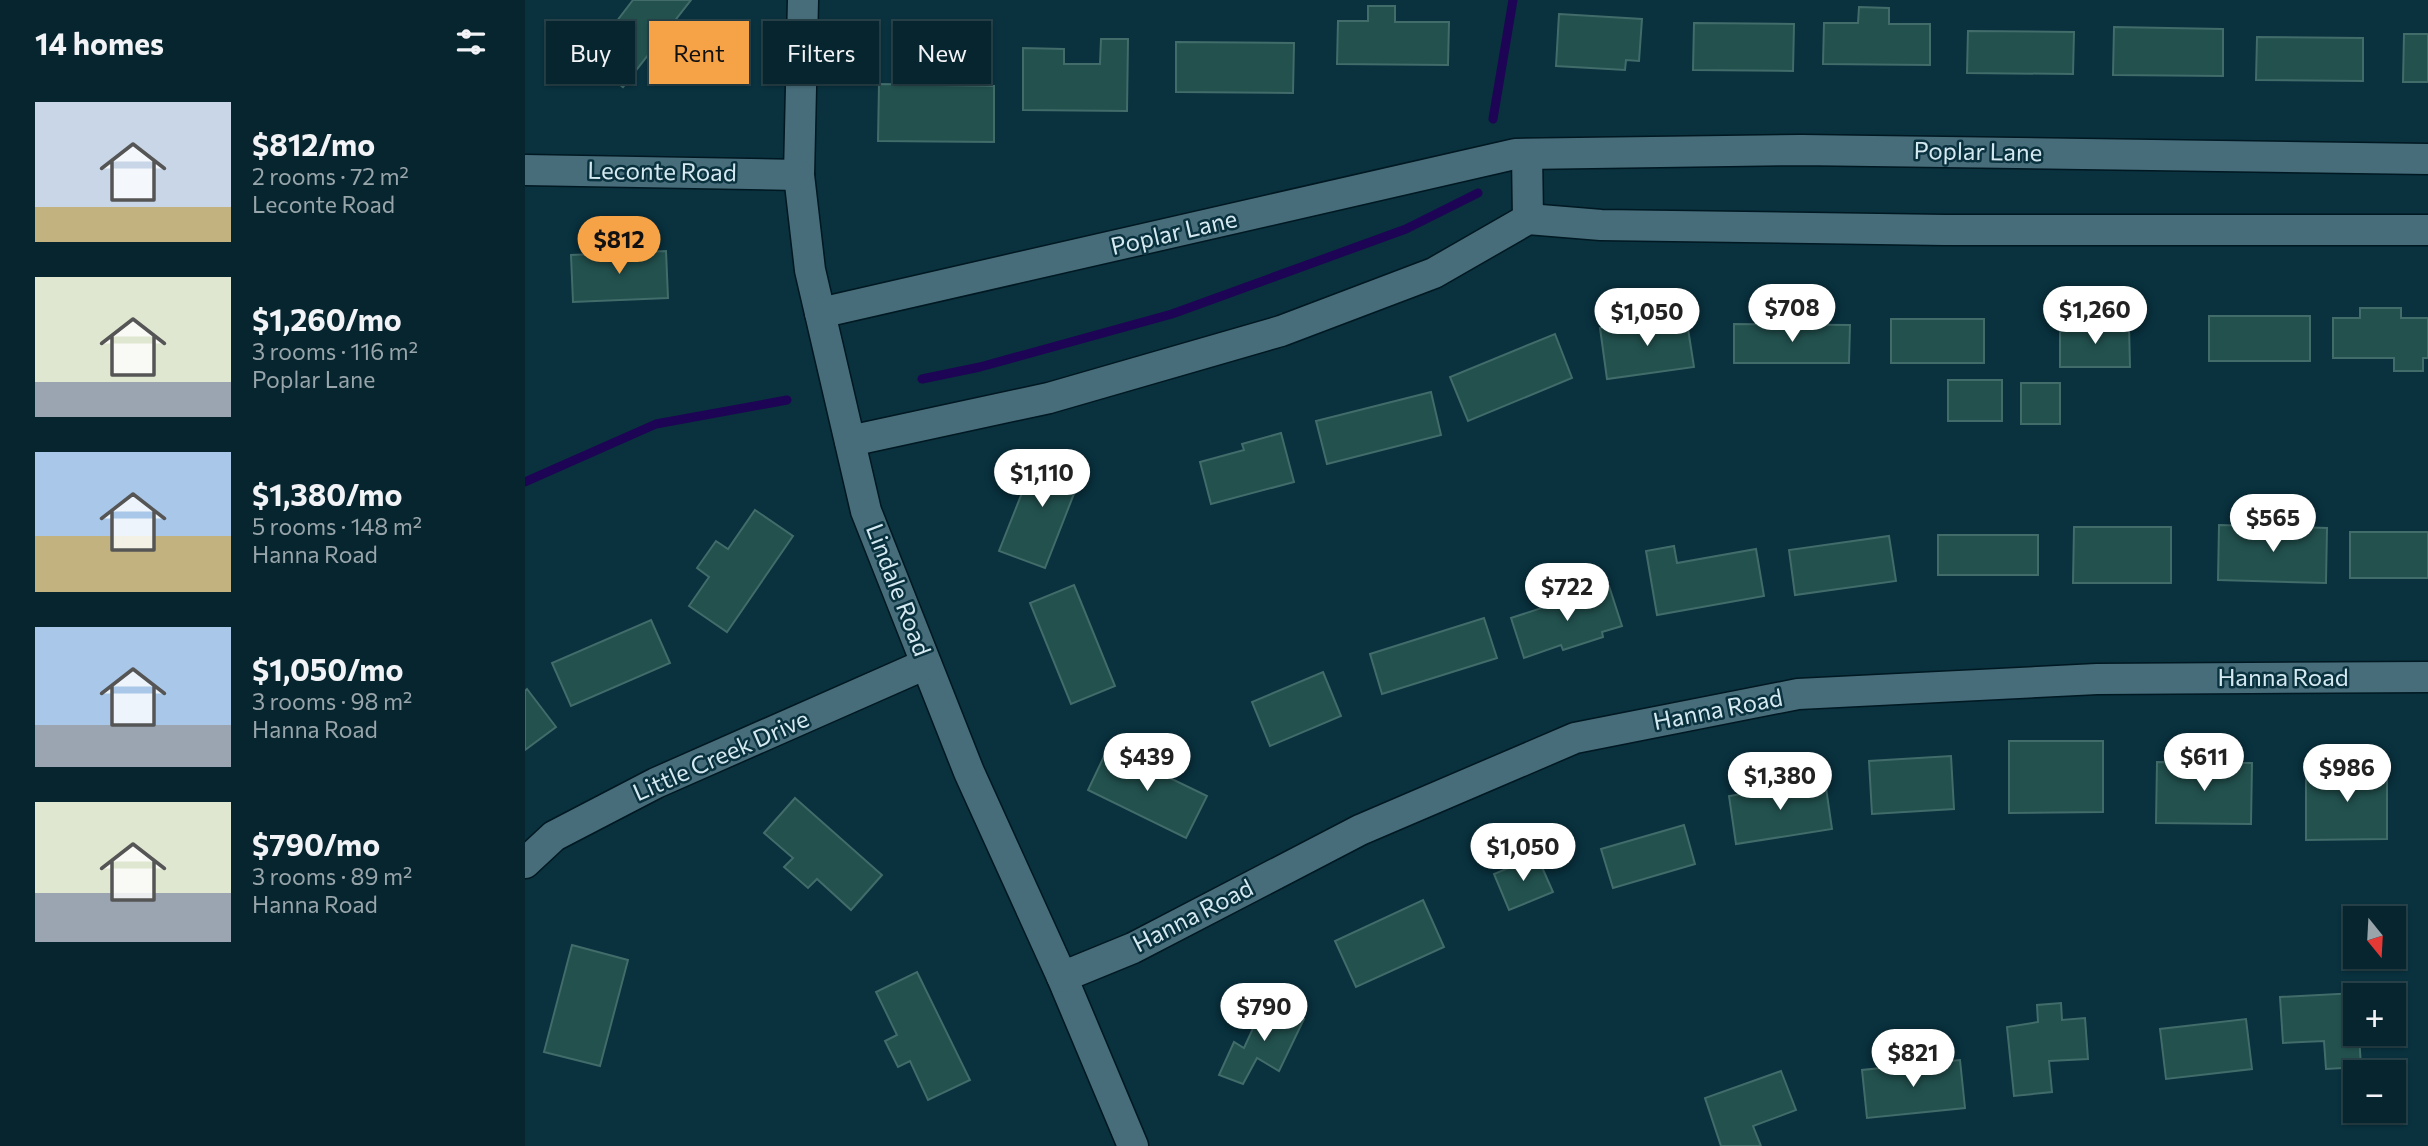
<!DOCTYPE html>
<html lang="en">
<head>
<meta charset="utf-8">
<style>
  :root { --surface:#07252e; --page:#15313a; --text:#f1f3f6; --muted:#98a5aa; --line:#28424a; --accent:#f6a247 }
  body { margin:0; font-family:Commissioner,sans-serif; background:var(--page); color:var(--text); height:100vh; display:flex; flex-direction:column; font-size:26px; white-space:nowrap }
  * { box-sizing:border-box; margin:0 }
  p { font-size:23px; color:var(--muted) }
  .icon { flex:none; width:38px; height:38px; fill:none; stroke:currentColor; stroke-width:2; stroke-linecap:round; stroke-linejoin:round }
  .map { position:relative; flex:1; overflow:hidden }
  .panel { display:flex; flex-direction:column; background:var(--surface); width:525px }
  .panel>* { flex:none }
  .guide { position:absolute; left:21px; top:21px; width:665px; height:63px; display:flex; gap:14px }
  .needle { width:46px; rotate:162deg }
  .fabs { position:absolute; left:1818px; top:906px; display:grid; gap:14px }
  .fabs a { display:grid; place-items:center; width:63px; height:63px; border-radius:0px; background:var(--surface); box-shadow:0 2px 5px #0004,0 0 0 2px var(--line); font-size:35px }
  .price { position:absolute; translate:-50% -60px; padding:0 16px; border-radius:24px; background:#fff; color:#222; font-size:23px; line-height:46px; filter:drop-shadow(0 2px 4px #0008) }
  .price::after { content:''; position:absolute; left:50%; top:42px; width:21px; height:16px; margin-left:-10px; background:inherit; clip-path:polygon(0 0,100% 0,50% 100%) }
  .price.active { background:var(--accent); color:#111 }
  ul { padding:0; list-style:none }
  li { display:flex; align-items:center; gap:21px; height:175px; padding:0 35px }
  li span { display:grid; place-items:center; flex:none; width:196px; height:140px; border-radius:0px; color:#555 }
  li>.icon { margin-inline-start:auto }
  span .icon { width:84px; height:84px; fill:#fffc; stroke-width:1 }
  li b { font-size:30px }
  h2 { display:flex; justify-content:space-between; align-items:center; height:84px; padding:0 35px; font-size:30px }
  .chip { padding:0 24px; border-radius:0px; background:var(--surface); box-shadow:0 2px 5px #0004,0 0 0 2px var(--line); font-size:24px; line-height:63px }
  .chip.active { background:var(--accent); color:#111 }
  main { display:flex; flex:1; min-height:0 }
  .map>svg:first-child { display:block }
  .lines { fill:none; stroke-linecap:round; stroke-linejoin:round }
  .stream { stroke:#1e0454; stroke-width:9 }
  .building { fill:#22514e; stroke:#416c6a; stroke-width:2 }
  .minor-casing { stroke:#001821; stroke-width:33 }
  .minor { stroke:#476d7b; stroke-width:30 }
  .labels { text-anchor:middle; stroke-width:5; stroke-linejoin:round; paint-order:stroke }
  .street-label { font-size:24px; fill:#d5e9f1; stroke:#09313e }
</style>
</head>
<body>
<main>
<section class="panel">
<h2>14 homes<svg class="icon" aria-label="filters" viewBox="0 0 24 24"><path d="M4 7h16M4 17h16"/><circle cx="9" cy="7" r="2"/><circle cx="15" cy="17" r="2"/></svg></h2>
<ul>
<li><span style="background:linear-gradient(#c9d6e8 75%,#c2b280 0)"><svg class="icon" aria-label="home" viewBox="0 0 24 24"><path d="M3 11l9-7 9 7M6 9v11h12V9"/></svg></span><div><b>$812/mo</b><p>2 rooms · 72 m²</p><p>Leconte Road</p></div></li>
<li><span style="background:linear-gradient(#dfe7d0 75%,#9aa5b1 0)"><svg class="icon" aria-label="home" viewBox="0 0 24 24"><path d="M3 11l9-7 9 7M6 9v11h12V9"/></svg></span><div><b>$1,260/mo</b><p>3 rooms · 116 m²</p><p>Poplar Lane</p></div></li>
<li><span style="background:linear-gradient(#a9c7e8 60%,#c2b280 0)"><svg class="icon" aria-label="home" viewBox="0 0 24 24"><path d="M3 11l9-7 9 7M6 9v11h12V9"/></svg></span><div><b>$1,380/mo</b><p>5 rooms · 148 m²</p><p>Hanna Road</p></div></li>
<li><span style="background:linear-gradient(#a9c7e8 70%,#9aa5b1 0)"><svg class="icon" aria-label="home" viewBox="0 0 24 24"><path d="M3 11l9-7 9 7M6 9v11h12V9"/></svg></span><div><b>$1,050/mo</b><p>3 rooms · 98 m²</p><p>Hanna Road</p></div></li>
<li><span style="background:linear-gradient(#dfe7d0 65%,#9aa5b1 0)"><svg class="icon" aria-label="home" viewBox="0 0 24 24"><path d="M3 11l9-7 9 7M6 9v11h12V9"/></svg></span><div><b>$790/mo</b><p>3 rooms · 89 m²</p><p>Hanna Road</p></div></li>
</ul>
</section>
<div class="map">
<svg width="1903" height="1146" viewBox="0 0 1903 1146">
  <rect width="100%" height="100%" fill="#09313e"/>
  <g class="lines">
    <g class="stream">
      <polyline points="968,119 988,0"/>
      <polyline points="397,379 455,367 647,314 881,229 953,193"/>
      <polyline points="0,482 131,424 262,400"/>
    </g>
  </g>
  <g class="building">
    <polygon points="108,0 166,0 98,87 62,60"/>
    <polygon points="843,6 870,6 870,22 924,22 923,65 812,64 813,21 843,21"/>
    <polygon points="1334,7 1364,8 1364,24 1405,24 1405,65 1298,64 1299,23 1333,23"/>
    <polygon points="1034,14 1117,19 1114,61 1101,60 1100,70 1031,66"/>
    <polygon points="1169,23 1269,24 1268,71 1168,70"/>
    <polygon points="1589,27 1698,29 1698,76 1588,75"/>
    <polygon points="1443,31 1549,32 1548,74 1442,73"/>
    <polygon points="1879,34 1903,34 1903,82 1878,82"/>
    <polygon points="1732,37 1838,38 1838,81 1731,80"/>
    <polygon points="576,39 603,39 602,111 498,110 498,48 539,49 539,64 575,64"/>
    <polygon points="651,42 769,43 768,93 651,92"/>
    <polygon points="354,84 469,86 469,142 353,141"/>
    <polygon points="141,251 143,298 48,302 46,255"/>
    <polygon points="1835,308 1876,308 1876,318 1903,318 1903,358 1898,358 1898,371 1869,371 1869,358 1808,358 1808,318 1835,318"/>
    <polygon points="1161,316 1169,367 1082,379 1075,328"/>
    <rect x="1684" y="316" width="101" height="45"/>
    <rect x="1366" y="319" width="93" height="44"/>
    <polygon points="1209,324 1325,325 1324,363 1209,363"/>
    <polygon points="1535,325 1604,325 1605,367 1535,367"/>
    <polygon points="1030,334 1047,378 943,421 925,377"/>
    <rect x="1423" y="380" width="54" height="41"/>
    <rect x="1496" y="383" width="39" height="41"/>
    <polygon points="906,392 916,435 802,464 791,421"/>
    <polygon points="756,433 769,482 686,504 675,462 719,450 717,444"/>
    <polygon points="514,450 559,468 520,568 474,551"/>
    <polygon points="230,510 268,536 202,632 164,606 184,577 172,568 191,541 203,549"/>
    <polygon points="1694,525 1802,528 1801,583 1693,580"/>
    <polygon points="1549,527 1646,527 1646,583 1548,583"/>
    <rect x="1825" y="532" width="78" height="46"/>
    <rect x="1413" y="535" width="100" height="40"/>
    <polygon points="1364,536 1371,581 1270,595 1264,550"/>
    <polygon points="1149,546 1152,563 1231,549 1239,596 1132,615 1121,551"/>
    <polygon points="549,585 590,686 546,704 505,603"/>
    <polygon points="1084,586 1097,626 1077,632 1078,637 1038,650 1036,645 999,658 986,618"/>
    <polygon points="959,618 972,658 857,694 845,654"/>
    <polygon points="126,620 145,663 46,706 27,663"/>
    <polygon points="798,672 816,716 745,746 727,702"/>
    <polygon points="2,689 31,727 0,750 0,691"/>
    <polygon points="1484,741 1578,741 1578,812 1484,813"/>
    <polygon points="583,748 682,796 661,838 563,790"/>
    <polygon points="1426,756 1429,809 1347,814 1344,761"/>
    <polygon points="1632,762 1727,763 1726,824 1631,823"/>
    <polygon points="1862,769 1862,839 1781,840 1781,770"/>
    <polygon points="1300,781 1307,829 1211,844 1204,796"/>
    <polygon points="270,798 357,875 326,910 292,879 283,888 259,867 268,858 239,833"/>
    <polygon points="1159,825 1170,864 1088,888 1076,849"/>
    <polygon points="1012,856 1028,892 984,910 969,874"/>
    <polygon points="898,900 919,947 831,987 810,941"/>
    <polygon points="47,945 103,960 75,1066 19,1052"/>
    <polygon points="392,972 445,1080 403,1100 385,1061 373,1067 360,1041 372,1035 351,992"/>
    <polygon points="1831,993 1830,1034 1834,1034 1836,1067 1801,1069 1799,1041 1758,1043 1755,997"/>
    <polygon points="741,1000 779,1019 754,1071 732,1058 718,1084 694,1075 709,1042 719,1048"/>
    <polygon points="1536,1003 1537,1020 1560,1018 1563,1059 1524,1061 1527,1092 1489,1096 1482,1027 1513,1022 1512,1005"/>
    <polygon points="1721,1019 1727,1069 1641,1079 1635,1029"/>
    <polygon points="1435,1060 1440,1108 1342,1118 1337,1070"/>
    <polygon points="1256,1071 1271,1110 1228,1126 1236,1146 1196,1146 1180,1098"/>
  </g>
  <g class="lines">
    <g class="minor-casing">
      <g id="minor">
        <polyline points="278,0 274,175 285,270 341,511 444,772 537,977 608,1146"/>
        <polyline points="1002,154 1003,219"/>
        <polyline points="0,170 274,175"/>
        <polyline points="295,313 990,154 1276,150 1903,159"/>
        <polyline points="325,441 524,398 756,331 909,273 1003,219 1076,225 1420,230 1903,230"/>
        <polyline points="0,863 29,836 131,783 401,664"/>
        <polyline points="537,977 608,948 835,830 1050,738 1273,694 1572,679 1903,677"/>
      </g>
    </g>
    <use href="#minor" class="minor"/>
  </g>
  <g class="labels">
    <g class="street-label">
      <text transform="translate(1453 152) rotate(1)" y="8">Poplar Lane</text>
      <text transform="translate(137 172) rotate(1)" y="8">Leconte Road</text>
      <text transform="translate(649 233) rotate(-13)" y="8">Poplar Lane</text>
      <text transform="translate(373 590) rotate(69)" y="8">Lindale Road</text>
      <text x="1758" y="686">Hanna Road</text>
      <text transform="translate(1193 710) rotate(-11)" y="8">Hanna Road</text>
      <text transform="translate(196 756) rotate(-24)" y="8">Little Creek Drive</text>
      <text transform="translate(668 916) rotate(-27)" y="8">Hanna Road</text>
    </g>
  </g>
</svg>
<div class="fabs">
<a><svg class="needle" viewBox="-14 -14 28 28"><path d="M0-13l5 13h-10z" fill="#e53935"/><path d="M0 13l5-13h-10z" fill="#98a5aa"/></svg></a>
<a>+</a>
<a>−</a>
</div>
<b class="price active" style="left:94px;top:276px">$812</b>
<b class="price" style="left:1267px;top:344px">$708</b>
<b class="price" style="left:1570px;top:346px">$1,260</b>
<b class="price" style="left:1122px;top:348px">$1,050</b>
<b class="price" style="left:517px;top:509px">$1,110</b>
<b class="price" style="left:1748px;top:554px">$565</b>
<b class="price" style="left:1042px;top:623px">$722</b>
<b class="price" style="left:622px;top:793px">$439</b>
<b class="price" style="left:1679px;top:793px">$611</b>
<b class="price" style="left:1822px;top:804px">$986</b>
<b class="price" style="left:1255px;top:812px">$1,380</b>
<b class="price" style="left:998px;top:883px">$1,050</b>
<b class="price" style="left:739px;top:1043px">$790</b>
<b class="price" style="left:1388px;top:1089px">$821</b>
<div class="guide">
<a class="chip">Buy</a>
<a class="chip active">Rent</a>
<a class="chip">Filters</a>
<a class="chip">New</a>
</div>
</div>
</main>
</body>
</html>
